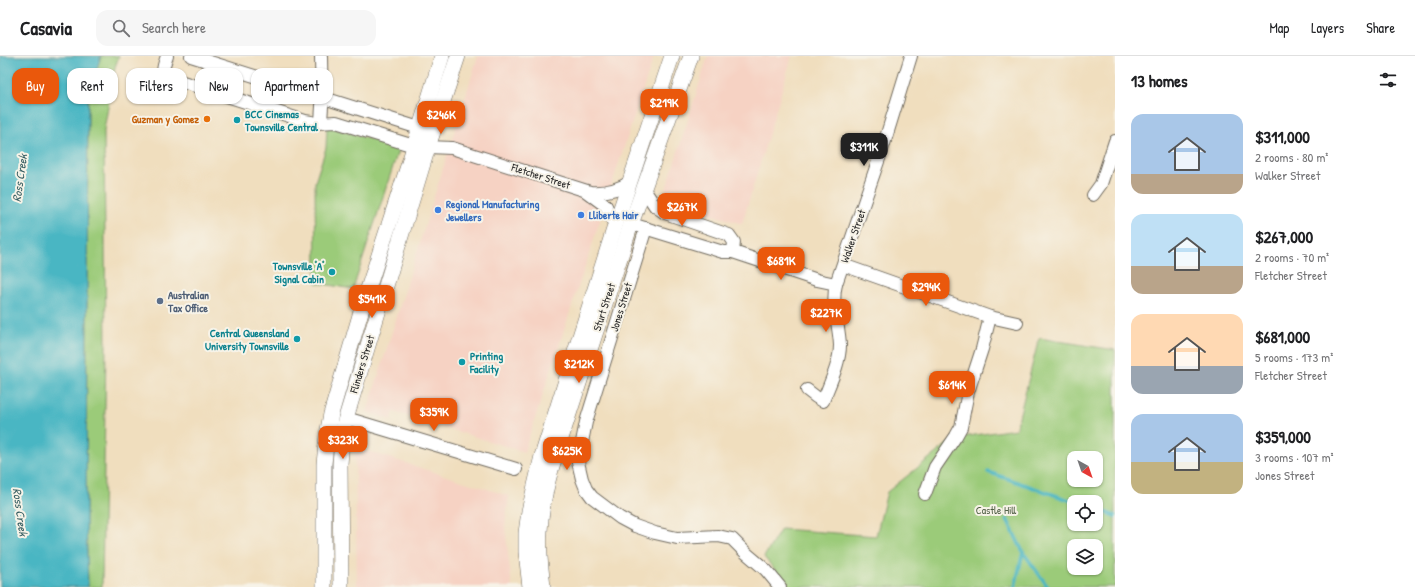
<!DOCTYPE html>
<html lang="en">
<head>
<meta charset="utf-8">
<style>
  :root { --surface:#fff; --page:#f6f6f6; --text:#202124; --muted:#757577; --line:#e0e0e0; --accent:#ea580c }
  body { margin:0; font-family:"Patrick Hand",sans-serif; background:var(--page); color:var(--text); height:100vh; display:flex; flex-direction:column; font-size:15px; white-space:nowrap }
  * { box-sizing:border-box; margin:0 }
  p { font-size:13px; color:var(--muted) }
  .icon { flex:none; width:22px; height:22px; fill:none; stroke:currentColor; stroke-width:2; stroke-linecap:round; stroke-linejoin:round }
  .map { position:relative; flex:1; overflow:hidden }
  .drawer { display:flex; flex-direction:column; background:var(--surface); width:300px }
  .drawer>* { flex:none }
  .top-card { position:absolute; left:12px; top:12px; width:380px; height:36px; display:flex; gap:8px }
  .needle { width:26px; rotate:140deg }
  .fabs { position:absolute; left:1067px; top:395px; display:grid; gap:8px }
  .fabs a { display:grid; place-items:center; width:36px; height:36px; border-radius:8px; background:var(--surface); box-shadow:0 1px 3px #0004; font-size:20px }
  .price { position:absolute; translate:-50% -34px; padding:0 9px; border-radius:8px; background:var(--accent); color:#fff; font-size:13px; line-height:26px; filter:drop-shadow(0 1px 2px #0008) }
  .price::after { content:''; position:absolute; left:50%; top:24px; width:12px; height:9px; margin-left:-6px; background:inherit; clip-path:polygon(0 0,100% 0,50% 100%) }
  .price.selected { background:#222; color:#fff }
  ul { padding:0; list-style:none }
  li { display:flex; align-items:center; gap:12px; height:100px; padding:0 16px }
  li span { display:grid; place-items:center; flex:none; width:112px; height:80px; border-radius:12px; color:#555 }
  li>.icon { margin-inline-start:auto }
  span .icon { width:48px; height:48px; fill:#fffc; stroke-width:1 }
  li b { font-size:17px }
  h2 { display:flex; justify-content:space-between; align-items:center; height:48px; padding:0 16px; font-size:17px }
  .tag { padding:0 14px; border-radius:12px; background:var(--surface); box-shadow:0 1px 3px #0004; font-size:14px; line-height:36px }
  .tag.selected { background:var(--accent); color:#fff }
  header { display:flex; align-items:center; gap:24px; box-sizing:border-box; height:56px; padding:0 20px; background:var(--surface); border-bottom:1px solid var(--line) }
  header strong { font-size:19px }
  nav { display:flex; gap:22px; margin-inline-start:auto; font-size:14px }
  .search { width:280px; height:36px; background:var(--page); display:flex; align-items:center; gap:10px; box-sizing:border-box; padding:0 14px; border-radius:12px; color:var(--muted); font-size:15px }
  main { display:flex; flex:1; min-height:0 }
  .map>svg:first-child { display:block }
  .built { fill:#f6d2c3 }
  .green { fill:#9bcb79; stroke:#637b52; fill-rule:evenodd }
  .water { fill:#48b6c3; stroke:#3a7077 }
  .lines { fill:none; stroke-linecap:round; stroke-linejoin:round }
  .stream { stroke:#48b6c3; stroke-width:3.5 }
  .minor-casing { stroke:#706a5e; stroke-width:14 }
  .major-casing { stroke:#706a5e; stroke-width:16 }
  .minor { stroke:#fff; stroke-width:12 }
  .major { stroke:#fff; stroke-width:15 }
  .food-dot { fill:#e8710a; stroke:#f7f3e8; stroke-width:1.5 }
  .culture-dot { fill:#0f9aa8; stroke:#f7f3e8; stroke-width:1.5 }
  .shop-dot { fill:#3f7fe0; stroke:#f7f3e8; stroke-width:1.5 }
  .service-dot { fill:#5c6f8a; stroke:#f7f3e8; stroke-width:1.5 }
  .labels { text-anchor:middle; stroke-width:4; stroke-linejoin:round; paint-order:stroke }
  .culture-label { font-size:11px; font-weight:bold; fill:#0d838f; stroke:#f7f3e8; text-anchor:start }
  .food-label { font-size:11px; font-weight:bold; fill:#c56008; stroke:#f7f3e8; text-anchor:end }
  .street-label { font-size:11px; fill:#2b2b2b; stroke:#f7f3e8 }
  .shop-label { font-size:11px; font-weight:bold; fill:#366cbe; stroke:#f7f3e8; text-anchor:start }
  .service-label { font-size:11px; font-weight:bold; fill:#4e5e75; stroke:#f7f3e8; text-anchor:start }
  .park-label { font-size:11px; fill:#4d5b42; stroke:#f7f3e8 }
  .water-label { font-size:12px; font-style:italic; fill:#355c60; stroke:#f7f3e8 }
</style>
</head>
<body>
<header>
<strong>Casavia</strong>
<div class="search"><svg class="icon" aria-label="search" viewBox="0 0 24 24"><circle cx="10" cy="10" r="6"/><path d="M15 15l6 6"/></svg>Search here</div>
<nav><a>Map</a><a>Layers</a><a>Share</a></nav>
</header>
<main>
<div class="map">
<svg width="1115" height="531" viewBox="0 0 1115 531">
  <rect width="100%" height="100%" fill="#f7f3e8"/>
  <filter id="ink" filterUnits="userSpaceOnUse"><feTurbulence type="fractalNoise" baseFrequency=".025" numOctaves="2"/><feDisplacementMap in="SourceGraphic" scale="8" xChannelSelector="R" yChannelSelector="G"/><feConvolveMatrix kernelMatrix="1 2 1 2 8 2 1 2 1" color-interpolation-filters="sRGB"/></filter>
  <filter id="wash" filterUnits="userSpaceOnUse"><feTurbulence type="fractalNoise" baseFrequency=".012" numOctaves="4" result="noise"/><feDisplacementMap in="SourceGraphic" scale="16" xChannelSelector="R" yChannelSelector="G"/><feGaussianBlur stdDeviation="0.9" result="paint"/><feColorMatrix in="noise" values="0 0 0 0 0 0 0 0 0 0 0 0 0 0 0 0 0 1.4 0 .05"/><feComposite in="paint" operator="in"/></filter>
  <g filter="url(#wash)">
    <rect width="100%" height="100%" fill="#f0debe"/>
    <g class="built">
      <polygon points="478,0 654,0 524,396 394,356 391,364 367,356"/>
      <polygon points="708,0 792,0 742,168 663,143"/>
      <polygon points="355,391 509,440 505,471 512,531 357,531"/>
    </g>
    <g class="green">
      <polygon points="101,0 119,0 115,11 104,74 106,291 102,531 88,531 86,464 88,39"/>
      <polygon points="327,70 399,92 353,233 316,227 315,126 326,92"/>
      <path d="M1039 282 1115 294V531H789L764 501 781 473 876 480 887 436 955 382 1016 373ZM1074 402H1096V424H1074ZM1074 446H1096V468H1074ZM1074 490H1096V512H1074Z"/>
    </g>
    <polygon class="water" points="0,0 101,0 88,39 86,464 88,531 0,531"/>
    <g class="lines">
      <g class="stream">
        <polyline points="988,416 1075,446"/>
        <polyline points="1096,453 1115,460"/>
        <polyline points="1007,463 1023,496 1048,531"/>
        <polyline points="1015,531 1023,496"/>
      </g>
    </g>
  </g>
  <g filter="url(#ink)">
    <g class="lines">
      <g class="minor-casing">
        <g id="minor">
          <path d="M167 0C165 7 160 15 167 21L305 65 317 67 336 66 414 90"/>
          <polyline points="191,0 419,72"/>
          <polyline points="321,0 322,50 321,66"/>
          <path d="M428 91 452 92 590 136C605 137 618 134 630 126"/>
          <polyline points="643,132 655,150 665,157 729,179 734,186 733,196"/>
          <polyline points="587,136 606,150 615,170"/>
          <polyline points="1093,139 1101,128 1115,85"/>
          <polyline points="638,170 723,196 733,196 817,224 836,228"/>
          <polyline points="646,172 586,366 578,406 582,423 586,433 592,441 620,462 635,470 655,477 677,482 718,480 732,483 746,497 766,514 780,531"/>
          <polyline points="843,209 990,261 1017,267"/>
          <path d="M807 334 816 341 823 345C830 327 840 307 840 289 839 268 831 248 836 228L884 88 911 0"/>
          <polyline points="346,362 516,413"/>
          <polyline points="925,438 935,411 956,380 961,371 968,336 982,293 990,261"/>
        </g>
      </g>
      <g class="major-casing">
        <g id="major">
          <polyline points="324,531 324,408 327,379 331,358 365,242 409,107 442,0"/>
          <polyline points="341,531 340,408 343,372 428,91 458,0"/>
          <polyline points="530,531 526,496 526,477 529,455 542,400 615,170 672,0"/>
          <path d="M543 531C541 512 538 493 540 475 541 453 546 431 552 410L631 168 691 0"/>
        </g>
      </g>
      <use href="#minor" class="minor"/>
      <use href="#major" class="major"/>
    </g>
  </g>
  <circle class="food-dot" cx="207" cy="63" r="4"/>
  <g class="culture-dot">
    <circle cx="237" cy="64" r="4"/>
    <circle cx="332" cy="216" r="4"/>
    <circle cx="297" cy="283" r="4"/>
    <circle cx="462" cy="306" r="4"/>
  </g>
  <g class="shop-dot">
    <circle cx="438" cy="154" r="4"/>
    <circle cx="581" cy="159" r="4"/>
  </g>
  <circle class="service-dot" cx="160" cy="245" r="4"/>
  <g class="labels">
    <g class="culture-label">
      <text x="245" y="62">BCC Cinemas<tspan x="245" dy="13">Townsville Central</tspan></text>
      <text x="324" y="214" text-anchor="end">Townsville 'A'<tspan x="324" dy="13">Signal Cabin</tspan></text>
      <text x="289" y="281" text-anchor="end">Central Queensland<tspan x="289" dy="13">University Townsville</tspan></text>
      <text x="470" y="304">Printing<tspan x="470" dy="13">Facility</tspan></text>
    </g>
    <g class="food-label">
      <text x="199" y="67">Guzman y Gomez</text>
    </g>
    <g class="street-label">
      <text transform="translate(541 120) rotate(18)" y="4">Fletcher Street</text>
      <text transform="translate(853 180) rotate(-71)" y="4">Walker Street</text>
      <text transform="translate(604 251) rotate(-72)" y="4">Sturt Street</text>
      <text transform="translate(621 251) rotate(-73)" y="4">Jones Street</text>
      <text transform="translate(362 308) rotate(-73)" y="4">Flinders Street</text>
    </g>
    <g class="shop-label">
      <text x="446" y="152">Regional Manufacturing<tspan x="446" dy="13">Jewellers</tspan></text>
      <text x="589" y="163">Lliberte Hair</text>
    </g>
    <g class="service-label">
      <text x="168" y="243">Australian<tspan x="168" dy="13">Tax Office</tspan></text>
    </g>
    <g class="park-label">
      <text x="996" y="458">Castle Hill</text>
    </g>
    <g class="water-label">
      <text transform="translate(20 122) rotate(-82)" y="4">Ross Creek</text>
      <text transform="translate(20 456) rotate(82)" y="4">Ross Creek</text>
    </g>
  </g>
</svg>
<div class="fabs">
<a><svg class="needle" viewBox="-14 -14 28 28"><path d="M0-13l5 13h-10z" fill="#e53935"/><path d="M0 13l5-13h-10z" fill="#757577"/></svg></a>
<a><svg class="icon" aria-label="locate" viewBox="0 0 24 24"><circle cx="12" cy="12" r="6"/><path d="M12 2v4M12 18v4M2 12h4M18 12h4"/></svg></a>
<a><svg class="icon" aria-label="layers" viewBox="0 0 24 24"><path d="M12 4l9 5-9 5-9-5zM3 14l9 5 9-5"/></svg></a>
</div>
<b class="price" style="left:664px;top:67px">$219K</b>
<b class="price" style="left:441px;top:79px">$246K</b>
<b class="price selected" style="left:864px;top:111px">$311K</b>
<b class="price" style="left:682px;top:171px">$267K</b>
<b class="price" style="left:781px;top:225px">$681K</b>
<b class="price" style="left:926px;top:251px">$294K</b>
<b class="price" style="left:372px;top:263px">$541K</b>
<b class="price" style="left:826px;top:277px">$227K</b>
<b class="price" style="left:579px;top:328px">$212K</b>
<b class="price" style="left:952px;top:349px">$614K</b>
<b class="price" style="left:434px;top:376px">$359K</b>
<b class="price" style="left:343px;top:404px">$323K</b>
<b class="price" style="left:567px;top:415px">$625K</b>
<div class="top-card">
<a class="tag selected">Buy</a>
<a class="tag">Rent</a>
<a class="tag">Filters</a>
<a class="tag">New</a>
<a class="tag">Apartment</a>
</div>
</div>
<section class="drawer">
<h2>13 homes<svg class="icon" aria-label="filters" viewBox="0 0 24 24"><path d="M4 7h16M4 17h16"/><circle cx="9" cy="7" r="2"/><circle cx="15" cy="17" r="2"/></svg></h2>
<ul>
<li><span style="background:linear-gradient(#a9c7e8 75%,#b9a48a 0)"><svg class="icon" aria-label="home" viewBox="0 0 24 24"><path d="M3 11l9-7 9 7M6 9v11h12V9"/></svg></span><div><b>$311,000</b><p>2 rooms · 80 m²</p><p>Walker Street</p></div></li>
<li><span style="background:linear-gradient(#bfe0f5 65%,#b9a48a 0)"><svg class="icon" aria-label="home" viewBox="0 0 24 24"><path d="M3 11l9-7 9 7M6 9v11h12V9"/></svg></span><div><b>$267,000</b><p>2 rooms · 70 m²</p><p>Fletcher Street</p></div></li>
<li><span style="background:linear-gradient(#ffd9b3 65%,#9aa5b1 0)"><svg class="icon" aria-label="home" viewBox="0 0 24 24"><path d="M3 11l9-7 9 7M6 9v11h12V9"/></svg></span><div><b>$681,000</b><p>5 rooms · 173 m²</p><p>Fletcher Street</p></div></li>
<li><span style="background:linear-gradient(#a9c7e8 60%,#c2b280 0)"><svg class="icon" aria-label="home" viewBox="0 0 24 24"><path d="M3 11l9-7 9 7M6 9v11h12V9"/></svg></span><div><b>$359,000</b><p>3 rooms · 107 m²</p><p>Jones Street</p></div></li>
</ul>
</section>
</main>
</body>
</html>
